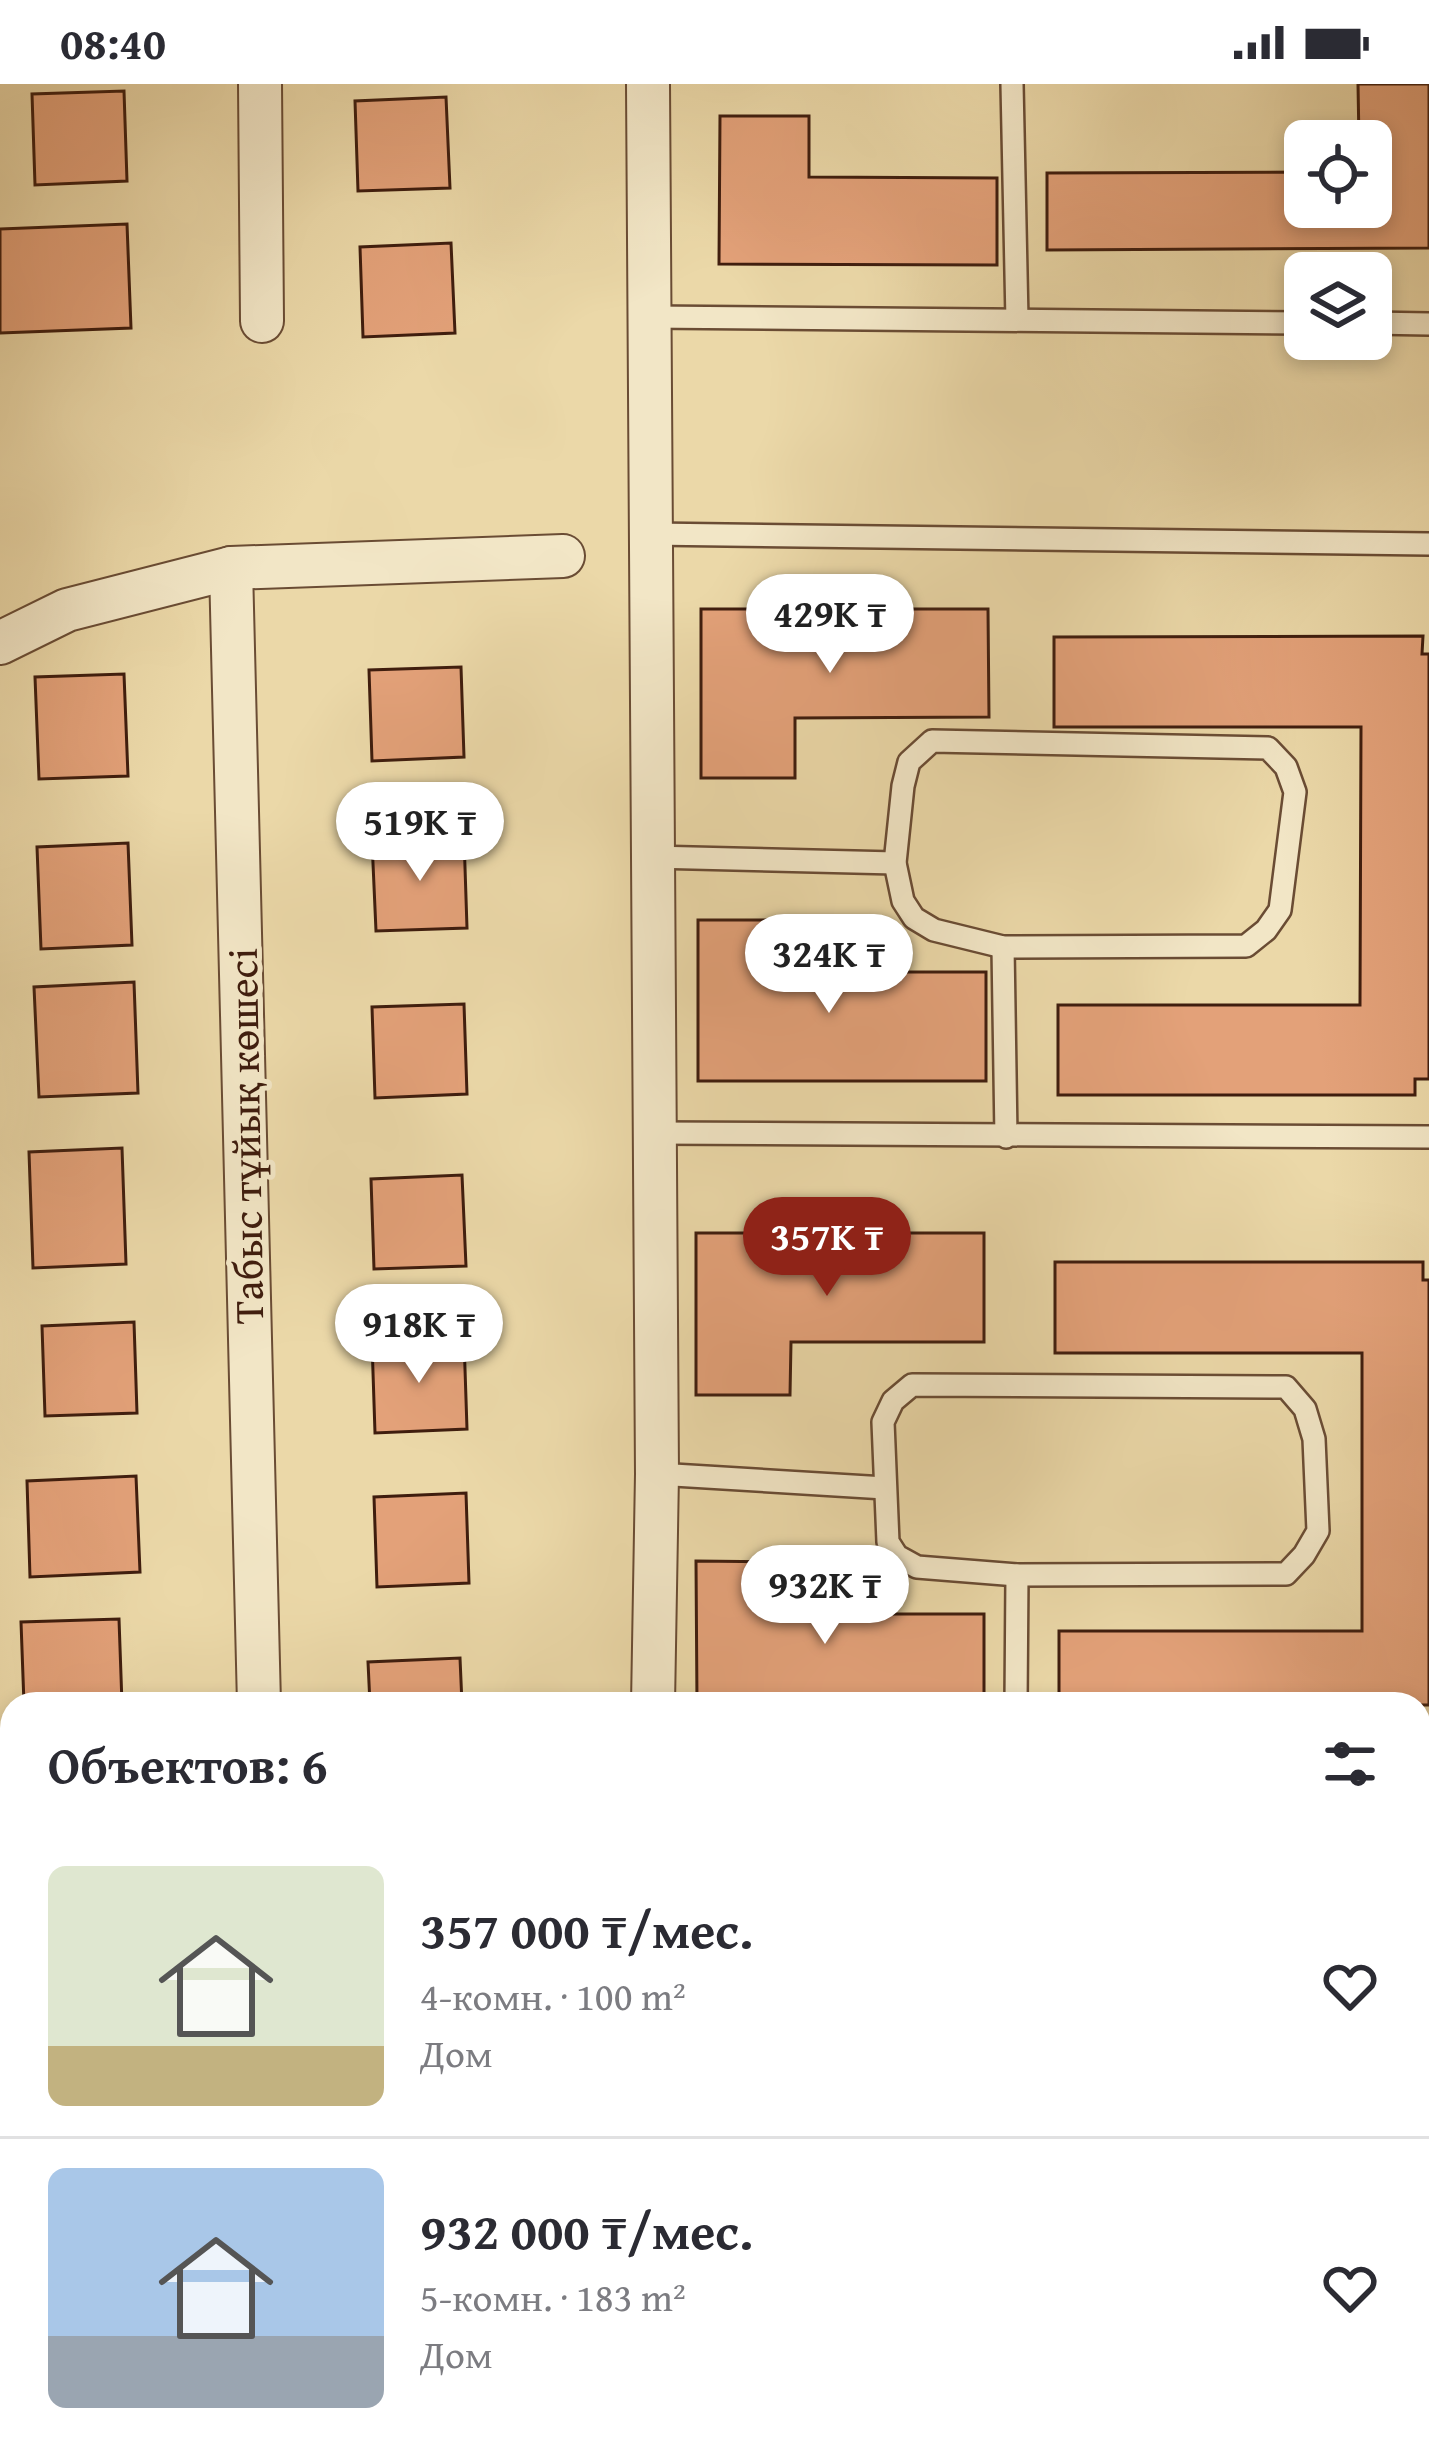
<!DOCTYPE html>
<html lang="ru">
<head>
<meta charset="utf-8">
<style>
  :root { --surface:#fff; --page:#f7f7f7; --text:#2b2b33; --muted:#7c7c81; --line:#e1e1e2; --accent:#8f2418 }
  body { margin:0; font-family:"Gentium Book Plus",serif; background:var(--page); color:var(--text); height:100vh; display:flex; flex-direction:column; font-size:45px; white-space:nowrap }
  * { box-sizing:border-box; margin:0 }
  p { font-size:39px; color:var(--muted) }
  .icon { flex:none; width:66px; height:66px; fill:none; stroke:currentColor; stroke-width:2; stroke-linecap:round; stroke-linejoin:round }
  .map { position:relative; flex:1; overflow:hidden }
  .details { position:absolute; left:0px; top:1608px; width:1431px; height:768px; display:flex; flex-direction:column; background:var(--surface); border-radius:36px 36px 0 0; box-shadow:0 6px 18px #0003 }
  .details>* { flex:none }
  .controls { position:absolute; left:1284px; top:36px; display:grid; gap:24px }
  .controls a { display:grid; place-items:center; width:108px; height:108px; border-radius:18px; background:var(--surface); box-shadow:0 6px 18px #0003; font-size:60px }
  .price { position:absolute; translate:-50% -102px; padding:0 27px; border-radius:42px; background:#fff; color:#222; font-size:39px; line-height:78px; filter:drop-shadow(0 3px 6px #0008) }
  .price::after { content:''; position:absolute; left:50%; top:72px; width:36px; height:27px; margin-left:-18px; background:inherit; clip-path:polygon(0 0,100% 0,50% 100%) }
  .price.active { background:var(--accent); color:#fff }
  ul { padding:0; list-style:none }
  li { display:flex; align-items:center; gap:36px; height:300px; padding:0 48px }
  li+li { border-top:3px solid var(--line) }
  li span { display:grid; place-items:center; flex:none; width:336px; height:240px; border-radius:18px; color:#555 }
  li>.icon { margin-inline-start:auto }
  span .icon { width:144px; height:144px; fill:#fffc; stroke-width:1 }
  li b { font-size:51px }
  h2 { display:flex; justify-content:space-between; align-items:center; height:144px; padding:0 48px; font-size:51px }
  .status { display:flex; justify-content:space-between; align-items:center; height:84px; padding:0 60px; background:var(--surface); direction:ltr }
  .status svg { height:33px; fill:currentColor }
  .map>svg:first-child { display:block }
  .building { fill:#e3a179; stroke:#3f1d0e; stroke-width:3 }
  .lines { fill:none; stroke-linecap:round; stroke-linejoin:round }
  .lane-casing { stroke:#6a4c34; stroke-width:26 }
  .street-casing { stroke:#6a4c34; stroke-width:46 }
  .secondary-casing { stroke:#3f1d0e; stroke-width:62 }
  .lane { stroke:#f2e6c6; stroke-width:21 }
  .street { stroke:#f2e6c6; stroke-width:42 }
  .secondary { stroke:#f2e6c6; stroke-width:57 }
  .labels { text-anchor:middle; stroke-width:10; stroke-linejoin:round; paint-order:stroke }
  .street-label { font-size:42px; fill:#3f1d0e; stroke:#f2e6c6 }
</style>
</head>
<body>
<div class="status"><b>08:40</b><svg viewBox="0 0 49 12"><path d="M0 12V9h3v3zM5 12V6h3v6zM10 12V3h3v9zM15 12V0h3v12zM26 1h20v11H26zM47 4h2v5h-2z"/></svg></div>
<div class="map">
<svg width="1429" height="2376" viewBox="0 0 1429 2376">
  <rect width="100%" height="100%" fill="#ebd8a8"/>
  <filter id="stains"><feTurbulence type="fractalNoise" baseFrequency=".00167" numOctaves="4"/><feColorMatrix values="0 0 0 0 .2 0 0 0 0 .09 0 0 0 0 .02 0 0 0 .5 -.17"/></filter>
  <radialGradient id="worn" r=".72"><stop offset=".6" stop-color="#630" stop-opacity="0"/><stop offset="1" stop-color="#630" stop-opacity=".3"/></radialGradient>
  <g class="building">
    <polygon points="1358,0 1429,0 1429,164 1047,166 1047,89 1305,88 1305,123 1371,123 1371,57 1359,57"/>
    <polygon points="124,7 127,97 35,101 32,10"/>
    <polygon points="446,13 450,104 358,107 355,17"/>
    <polygon points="720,32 809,32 809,93 997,94 997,181 719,180"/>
    <polygon points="127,140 131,244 0,249 0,145"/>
    <polygon points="451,159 455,249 363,253 360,163"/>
    <polygon points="701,525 988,525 989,633 795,634 795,694 701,694"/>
    <polygon points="1423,552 1422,570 1429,570 1429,995 1415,995 1415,1011 1058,1011 1058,921 1360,921 1361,643 1054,643 1054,553"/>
    <polygon points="461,583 464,673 372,677 369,586"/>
    <polygon points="124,590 128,692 39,695 35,593"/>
    <polygon points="464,753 467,844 376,847 372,757"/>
    <polygon points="128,759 132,861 41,865 37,763"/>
    <polygon points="698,836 793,836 793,888 986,888 986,997 698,997"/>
    <polygon points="134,898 138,1009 39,1013 34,903"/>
    <polygon points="464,920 467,1010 375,1014 372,923"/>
    <polygon points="122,1064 126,1180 33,1184 29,1068"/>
    <polygon points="462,1091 466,1182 374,1185 371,1095"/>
    <polygon points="696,1149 984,1149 984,1258 791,1258 790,1311 696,1311"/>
    <polygon points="1055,1178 1423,1178 1423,1196 1429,1196 1429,1621 1059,1620 1059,1547 1362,1547 1362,1269 1055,1269"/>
    <polygon points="134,1238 137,1329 45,1332 42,1242"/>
    <polygon points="464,1255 467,1345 375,1349 372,1258"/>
    <polygon points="136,1392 140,1488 30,1493 27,1397"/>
    <polygon points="466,1409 469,1499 377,1503 374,1413"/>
    <polygon points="696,1477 791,1478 791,1530 984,1530 984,1620 697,1620"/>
    <polygon points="119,1535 122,1620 24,1620 21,1538"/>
    <polygon points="460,1574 462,1620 370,1620 368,1578"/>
    <polygon points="12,2049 12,2157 0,2158 0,2050"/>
    <polygon points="1419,2055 1429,2055 1429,2376 1333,2376 1333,2364 1419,2364"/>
    <polygon points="12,2360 12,2364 30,2364 31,2376 0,2376 0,2361"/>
    <rect x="120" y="2364" width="85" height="12"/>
    <polygon points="349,2364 350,2376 262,2376 262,2365"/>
    <rect x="433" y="2364" width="88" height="12"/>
    <rect x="703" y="2364" width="94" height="12"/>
  </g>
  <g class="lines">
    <g class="lane-casing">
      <g id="lane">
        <polyline points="1012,0 1017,236"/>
        <polyline points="649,233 1305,239"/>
        <polyline points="1371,239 1429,240"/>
        <polyline points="650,450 1429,460"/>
        <polygon points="932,657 1268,664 1286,683 1295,708 1280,826 1266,846 1246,862 1003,863 934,846 914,834 903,817 895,779 903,702 909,678"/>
        <polyline points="652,773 895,779"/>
        <polyline points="1003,863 1006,1053"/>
        <polyline points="654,1049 1429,1053"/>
        <polygon points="912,1301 1286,1303 1305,1325 1314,1355 1318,1447 1304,1471 1286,1490 1017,1491 917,1483 897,1472 888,1458 883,1338 893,1317"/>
        <polyline points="657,1390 885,1404"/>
        <polyline points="1016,1620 1017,1491"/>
        <polyline points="0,1774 12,1772"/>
        <polyline points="0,1882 12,1882"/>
        <polyline points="1419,1941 1429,1941"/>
        <polyline points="885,2364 896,2376"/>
        <polyline points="1305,2376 1310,2369 1310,2364"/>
      </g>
    </g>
    <g class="street-casing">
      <g id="street">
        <polyline points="260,0 262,237"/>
        <polyline points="648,0 657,1390 653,1620"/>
        <polyline points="231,484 259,1620"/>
        <polyline points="0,559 67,526 231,484 563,472"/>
        <polyline points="0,2274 12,2274"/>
        <polyline points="637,2364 637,2376"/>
      </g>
    </g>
    <g class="secondary-casing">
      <g id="secondary">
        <polyline points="1419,1776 1429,1771"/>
        <polyline points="0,1833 12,1833"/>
        <polyline points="1419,1862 1429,1864"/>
      </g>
    </g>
    <use href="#lane" class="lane"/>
    <use href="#street" class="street"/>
    <use href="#secondary" class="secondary"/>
  </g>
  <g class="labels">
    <g class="street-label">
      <text transform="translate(245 1052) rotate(-91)" y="15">Табыс тұйық көшесі</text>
    </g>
  </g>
  <rect width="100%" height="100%" filter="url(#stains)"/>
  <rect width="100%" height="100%" fill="url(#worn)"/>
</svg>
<div class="controls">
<a><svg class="icon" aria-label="locate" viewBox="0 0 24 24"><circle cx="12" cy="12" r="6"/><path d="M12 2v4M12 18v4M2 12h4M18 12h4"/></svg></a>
<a><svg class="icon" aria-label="layers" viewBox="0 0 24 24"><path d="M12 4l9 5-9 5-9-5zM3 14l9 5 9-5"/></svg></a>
</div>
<b class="price" style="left:830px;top:592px">429K ₸</b>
<b class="price" style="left:420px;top:800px">519K ₸</b>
<b class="price" style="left:829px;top:932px">324K ₸</b>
<b class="price active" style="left:827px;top:1215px">357K ₸</b>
<b class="price" style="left:419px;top:1302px">918K ₸</b>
<b class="price" style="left:825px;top:1563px">932K ₸</b>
<section class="details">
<h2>Объектов: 6<svg class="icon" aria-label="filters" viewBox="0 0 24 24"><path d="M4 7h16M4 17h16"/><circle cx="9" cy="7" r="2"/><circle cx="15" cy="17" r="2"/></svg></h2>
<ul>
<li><span style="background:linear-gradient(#dfe7d0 75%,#c2b280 0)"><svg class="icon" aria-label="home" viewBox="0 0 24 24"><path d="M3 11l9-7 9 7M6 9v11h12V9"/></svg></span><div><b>357 000 ₸/мес.</b><p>4-комн. · 100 m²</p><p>Дом</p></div><svg class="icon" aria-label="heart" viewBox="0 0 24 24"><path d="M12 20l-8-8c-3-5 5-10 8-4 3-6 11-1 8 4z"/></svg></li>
<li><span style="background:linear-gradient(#a9c7e8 70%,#9aa5b1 0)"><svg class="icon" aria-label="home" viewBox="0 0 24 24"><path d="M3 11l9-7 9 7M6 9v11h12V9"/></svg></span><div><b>932 000 ₸/мес.</b><p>5-комн. · 183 m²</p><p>Дом</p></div><svg class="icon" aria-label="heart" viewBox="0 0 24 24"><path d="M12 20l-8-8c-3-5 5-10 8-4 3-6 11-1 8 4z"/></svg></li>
</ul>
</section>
</div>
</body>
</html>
